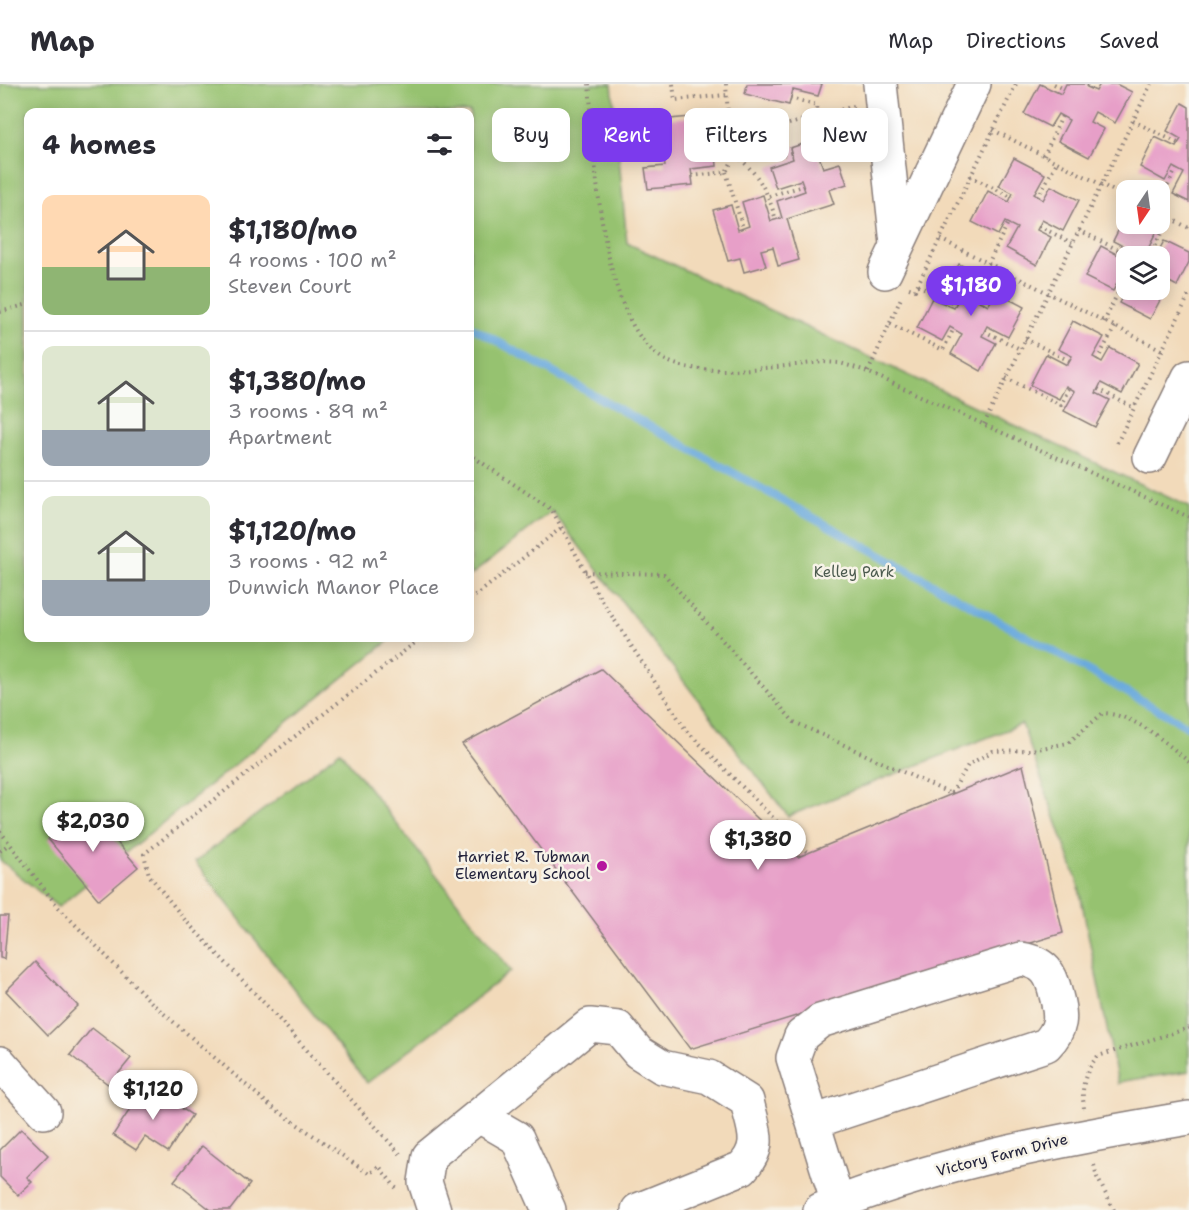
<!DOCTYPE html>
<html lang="en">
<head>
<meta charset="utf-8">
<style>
  :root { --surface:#fff; --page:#f7f7f7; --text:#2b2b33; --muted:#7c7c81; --line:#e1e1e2; --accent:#7c3aed }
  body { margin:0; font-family:"Shantell Sans",sans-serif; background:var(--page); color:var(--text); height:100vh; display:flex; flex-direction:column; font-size:22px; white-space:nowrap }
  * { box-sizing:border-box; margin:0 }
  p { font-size:20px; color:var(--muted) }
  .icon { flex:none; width:33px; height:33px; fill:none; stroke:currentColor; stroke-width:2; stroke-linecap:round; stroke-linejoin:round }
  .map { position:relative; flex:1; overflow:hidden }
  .sheet { position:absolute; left:24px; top:24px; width:450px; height:534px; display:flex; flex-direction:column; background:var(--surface); border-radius:12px; box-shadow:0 3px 15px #0003 }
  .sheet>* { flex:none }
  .banner { position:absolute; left:492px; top:24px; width:570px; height:54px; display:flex; gap:12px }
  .needle { width:39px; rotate:193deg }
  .fabs { position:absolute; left:1116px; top:96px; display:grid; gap:12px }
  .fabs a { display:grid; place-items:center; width:54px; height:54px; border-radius:12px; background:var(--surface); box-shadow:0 3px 15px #0003; font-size:30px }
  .price { position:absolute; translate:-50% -51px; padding:0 14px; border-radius:21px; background:#fff; color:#222; font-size:20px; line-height:39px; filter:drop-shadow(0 2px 3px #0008) }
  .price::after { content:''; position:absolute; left:50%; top:36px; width:18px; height:14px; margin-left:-9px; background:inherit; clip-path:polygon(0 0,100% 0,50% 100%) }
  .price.current { background:var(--accent); color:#fff }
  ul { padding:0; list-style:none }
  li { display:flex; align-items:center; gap:18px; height:150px; padding:0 18px }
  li+li { border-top:2px solid var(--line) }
  li span { display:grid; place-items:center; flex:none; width:168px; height:120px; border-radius:12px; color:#555 }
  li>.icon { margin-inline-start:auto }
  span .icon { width:72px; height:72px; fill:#fffc; stroke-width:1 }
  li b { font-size:26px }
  h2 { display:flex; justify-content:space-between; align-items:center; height:72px; padding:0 18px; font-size:26px }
  .pill { padding:0 21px; border-radius:12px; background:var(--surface); box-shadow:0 3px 15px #0003; font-size:21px; line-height:54px }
  .pill.current { background:var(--accent); color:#fff }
  header { display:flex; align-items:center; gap:36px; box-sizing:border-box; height:84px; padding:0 30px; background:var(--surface); border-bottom:2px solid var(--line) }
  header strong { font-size:28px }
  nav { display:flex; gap:33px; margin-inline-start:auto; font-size:21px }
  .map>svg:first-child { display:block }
  .green { fill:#96c270; stroke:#5c7256; stroke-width:1.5 }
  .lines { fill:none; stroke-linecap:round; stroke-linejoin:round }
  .stream { stroke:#6aaadd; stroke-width:8 }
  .building { fill:#e79fc8 }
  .minor-casing { stroke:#8a7e7a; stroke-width:36 }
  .path { stroke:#8a7e7a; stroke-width:4; stroke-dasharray:1.5 4.5; stroke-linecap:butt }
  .minor { stroke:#fff; stroke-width:33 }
  .poi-dot { fill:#b5179e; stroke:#f7f3e8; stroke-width:2 }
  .labels { text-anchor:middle; stroke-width:5; stroke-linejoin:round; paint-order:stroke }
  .park-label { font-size:15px; fill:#4b5a4e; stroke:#f7f3e8 }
  .poi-label { font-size:15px; fill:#22223b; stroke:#f7f3e8; text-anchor:end }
  .street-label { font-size:15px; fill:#22223b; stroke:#f7f3e8 }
</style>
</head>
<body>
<header>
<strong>Map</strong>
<nav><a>Map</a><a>Directions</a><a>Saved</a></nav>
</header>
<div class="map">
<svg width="1189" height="1126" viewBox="0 0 1189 1126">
  <rect width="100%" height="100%" fill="#f7f3e8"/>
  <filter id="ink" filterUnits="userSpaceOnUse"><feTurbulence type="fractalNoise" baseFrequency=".0167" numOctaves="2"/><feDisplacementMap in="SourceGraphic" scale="12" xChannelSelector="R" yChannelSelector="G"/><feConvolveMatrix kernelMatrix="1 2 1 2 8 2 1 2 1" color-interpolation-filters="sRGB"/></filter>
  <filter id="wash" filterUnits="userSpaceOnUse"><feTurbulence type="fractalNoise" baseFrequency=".008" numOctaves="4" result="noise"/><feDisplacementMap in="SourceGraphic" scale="24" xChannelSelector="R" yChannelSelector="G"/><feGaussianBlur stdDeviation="1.35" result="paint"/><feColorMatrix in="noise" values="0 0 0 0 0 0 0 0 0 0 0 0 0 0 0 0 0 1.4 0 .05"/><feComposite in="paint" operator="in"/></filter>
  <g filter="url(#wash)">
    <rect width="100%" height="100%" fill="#f2daba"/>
    <g class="green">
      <polygon points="0,0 612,0 627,159 1189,423 1189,987 1124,997 1118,1000 1078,799 1022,640 788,732 552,427 470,492 470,28 28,28 28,554 392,554 58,823 0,776"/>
      <polygon points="340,667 511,887 367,999 195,778"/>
    </g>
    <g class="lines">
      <polyline class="stream" points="470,242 1189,643"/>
    </g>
    <g id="blocks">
      <g class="building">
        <polygon points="747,0 822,0 818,12 793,6 789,21 745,10"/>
        <polygon points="1040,0 1061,10 1066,0 1088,0 1087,3 1096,7 1100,0 1116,0 1132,8 1115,39 1095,28 1090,38 1104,45 1089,73 1058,57 1069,36 1058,30 1050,43 1024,30"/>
        <polygon points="1182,19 1189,23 1189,118 1173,110 1184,89 1173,83 1165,97 1140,83 1155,53 1176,63 1181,55 1167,47"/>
        <polygon points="712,31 713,49 688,51 689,62 715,60 717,82 691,85 693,101 648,105 645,84 665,82 663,70 647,72 644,50 660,48 659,36"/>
        <polygon points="831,51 836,67 819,72 823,84 840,79 847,100 829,106 834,120 787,135 799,176 778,182 773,163 761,166 766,182 744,188 740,174 728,177 713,126 731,121 738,146 749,142 742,118 763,111 771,137 782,134 777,117 805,107 801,96 776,104 769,83 793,75 790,64"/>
        <polygon points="1014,74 1045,90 1034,110 1043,116 1051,102 1079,116 1063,147 1042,136 1037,146 1051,153 1037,181 1006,164 1017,144 1005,138 998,151 972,138 988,107 1009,118 1013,109 999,102"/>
        <polygon points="1126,131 1126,140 1148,140 1158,145 1148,165 1157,170 1164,157 1189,169 1189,178 1177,202 1160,193 1160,172 1126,172 1126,197 1120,194 1113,207 1085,193 1101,162 1122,173 1127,164 1113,157"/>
        <polygon points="959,180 990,196 979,217 988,222 996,208 1024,223 1008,253 987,242 982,252 996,259 981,287 951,270 962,250 950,243 942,257 917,244 932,214 954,224 958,215 944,208"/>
        <polygon points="1126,206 1160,205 1165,207 1150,235 1119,219"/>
        <polygon points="1073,237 1104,253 1093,273 1102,278 1110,264 1138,279 1122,310 1101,299 1096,309 1110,316 1095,343 1064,327 1075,307 1066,302 1059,315 1030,301 1046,270 1067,281 1072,272 1058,265"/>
        <polygon points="601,585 798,773 1023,681 1063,849 690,965 462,660"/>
        <polygon points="87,723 138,783 99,816 48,755"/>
        <polygon points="0,832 8,832 4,875 0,874"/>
        <polygon points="35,878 78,922 48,951 6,907"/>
        <polygon points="92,944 131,974 109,1001 70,971"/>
        <polygon points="146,1001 192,1031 168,1068 145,1053 136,1066 113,1051"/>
        <polygon points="21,1045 48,1071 27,1093 32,1098 18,1111 0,1093 0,1066"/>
        <polygon points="202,1062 250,1100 230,1126 211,1126 174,1097"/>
      </g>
    </g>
  </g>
  <g filter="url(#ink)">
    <use href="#blocks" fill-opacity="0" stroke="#8a7e7a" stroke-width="1.5"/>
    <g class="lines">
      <g class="minor-casing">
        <g id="minor">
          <polyline points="880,0 897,160"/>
          <polyline points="885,188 974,0"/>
          <polyline points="1150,373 1189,293"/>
          <polyline points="0,979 44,1028"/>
          <polyline points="479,1032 517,1054 549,1126"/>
          <path d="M813 1038 1046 961C1062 945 1062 933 1056 911 1051 889 1045 879 1021 875L820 937 801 952 793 974 840 1126"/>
          <path d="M434 1126 425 1098 429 1072 590 941 618 944 638 968 662 983 709 993 747 1017C753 1045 764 1061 742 1084L638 1126"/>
          <path d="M820 1126C938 1078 1064 1055 1189 1034"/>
        </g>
      </g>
      <g class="path">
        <path d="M589 0C595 68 598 251 672 279 708 293 784 282 823 278L840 279 863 286 1189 433"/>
        <polyline points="673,0 675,16 726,11"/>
        <polyline points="726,0 729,48"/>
        <polyline points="1054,0 1064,5"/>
        <polyline points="1091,5 1093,0"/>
        <polyline points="790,14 817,21 818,32"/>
        <polyline points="1133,37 1178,59"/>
        <polyline points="993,46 1126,113"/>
        <path d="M689 56C709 55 727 47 746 52L854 22"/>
        <path d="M736 71C759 91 767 106 776 136"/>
        <polyline points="1044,72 1062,32"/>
        <polyline points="726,88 743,144"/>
        <path d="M692 92 726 88 746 52C759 70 770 74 791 69"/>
        <polyline points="970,92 1011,113"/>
        <polyline points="769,112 803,102"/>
        <polyline points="1038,113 1057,78"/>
        <polyline points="1160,118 1176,85"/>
        <polyline points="1160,129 1189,144"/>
        <polyline points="1039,142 1072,159"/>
        <polyline points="1079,146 1124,169"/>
        <polyline points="940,155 1162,266"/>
        <polyline points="1152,167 1169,134"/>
        <polyline points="988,180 1008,139"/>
        <polyline points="918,201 956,220"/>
        <polyline points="909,204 915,206 1016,0"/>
        <polyline points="983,219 1000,185"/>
        <polyline points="0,228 28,220"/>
        <polyline points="1104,238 1124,196"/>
        <polyline points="890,240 943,266 953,246"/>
        <polyline points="984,247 1020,265"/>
        <polyline points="1025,255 1070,277"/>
        <polyline points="1097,276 1115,243"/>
        <polyline points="868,288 902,212"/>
        <polyline points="1006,294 1061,321 1069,304"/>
        <polyline points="1098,305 1134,324"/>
        <polyline points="984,340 1151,0"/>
        <polyline points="1117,359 1189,211"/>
        <polyline points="470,368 478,376 552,426 597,509 686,646 808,769"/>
        <path d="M585 488 664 490 794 638 951 710 968 681 993 667 1032 666 1068 659 1103 629C1136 631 1165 658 1189 678"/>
        <polyline points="470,516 561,444"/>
        <polyline points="0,747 58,823 154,921 268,1020 369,1090 379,1082 396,1104"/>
        <polyline points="0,767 9,760"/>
        <path d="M1084 1024C1081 1003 1084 988 1098 972L1189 944"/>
        <polyline points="400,1070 268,923 185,836 149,791 144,770 421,554"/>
        <polyline points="1094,1081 1097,1093 1114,1126"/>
      </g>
      <use href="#minor" class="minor"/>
    </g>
  </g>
  <circle class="poi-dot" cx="602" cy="782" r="6"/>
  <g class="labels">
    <g class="park-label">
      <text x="854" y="493">Kelley Park</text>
    </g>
    <g class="poi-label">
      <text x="590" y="778">Harriet R. Tubman<tspan x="590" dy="17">Elementary School</tspan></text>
    </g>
    <g class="street-label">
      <text transform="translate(1002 1071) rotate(-14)" y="5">Victory Farm Drive</text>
    </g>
  </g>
</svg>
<div class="fabs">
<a><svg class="needle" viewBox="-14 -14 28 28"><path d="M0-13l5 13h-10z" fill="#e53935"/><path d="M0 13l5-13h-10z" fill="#7c7c81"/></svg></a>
<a><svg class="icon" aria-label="layers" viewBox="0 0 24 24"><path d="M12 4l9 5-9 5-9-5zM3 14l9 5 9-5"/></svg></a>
</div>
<b class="price current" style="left:971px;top:233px">$1,180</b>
<b class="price" style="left:93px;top:769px">$2,030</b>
<b class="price" style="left:758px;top:787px">$1,380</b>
<b class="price" style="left:153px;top:1037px">$1,120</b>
<div class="banner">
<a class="pill">Buy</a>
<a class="pill current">Rent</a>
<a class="pill">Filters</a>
<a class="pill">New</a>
</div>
<section class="sheet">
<h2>4 homes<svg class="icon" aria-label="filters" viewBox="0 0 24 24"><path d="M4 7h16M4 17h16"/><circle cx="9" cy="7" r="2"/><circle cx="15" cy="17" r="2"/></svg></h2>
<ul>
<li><span style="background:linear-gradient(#ffd9b3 60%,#8fb573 0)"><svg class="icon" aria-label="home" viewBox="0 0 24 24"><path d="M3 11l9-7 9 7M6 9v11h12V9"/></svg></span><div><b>$1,180/mo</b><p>4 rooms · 100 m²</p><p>Steven Court</p></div></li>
<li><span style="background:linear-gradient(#dfe7d0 70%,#9aa5b1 0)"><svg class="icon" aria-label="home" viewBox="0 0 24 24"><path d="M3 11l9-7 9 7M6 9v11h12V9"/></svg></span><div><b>$1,380/mo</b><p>3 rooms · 89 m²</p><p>Apartment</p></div></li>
<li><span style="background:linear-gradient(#dfe7d0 70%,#9aa5b1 0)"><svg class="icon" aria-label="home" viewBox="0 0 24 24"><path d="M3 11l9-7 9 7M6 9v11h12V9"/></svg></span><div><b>$1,120/mo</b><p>3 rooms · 92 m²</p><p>Dunwich Manor Place</p></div></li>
</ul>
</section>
</div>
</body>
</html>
